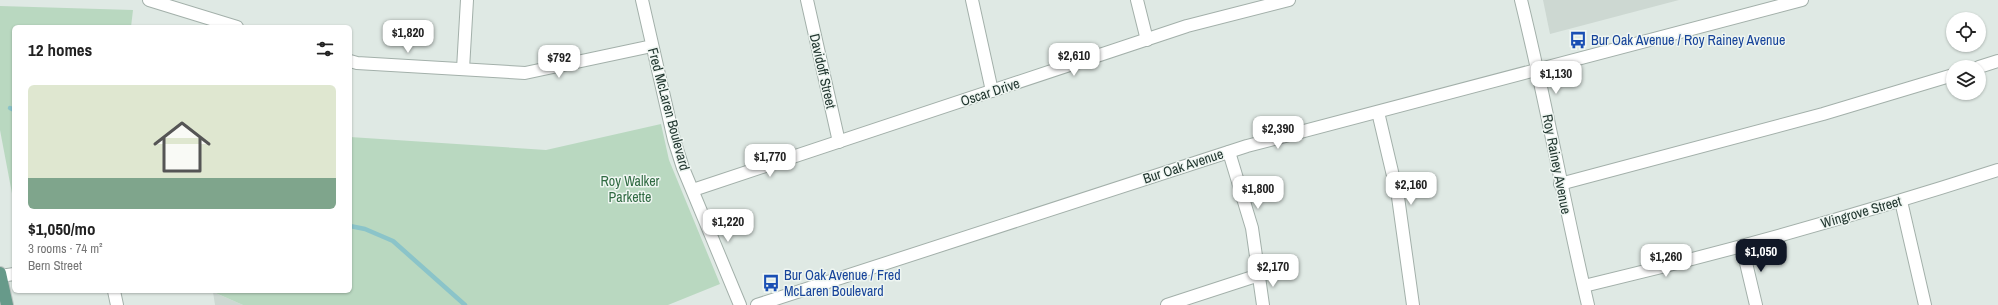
<!DOCTYPE html>
<html lang="en">
<head>
<meta charset="utf-8">
<style>
  :root { --surface:#fff; --page:#f2f2f2; --text:#222; --muted:#767676; --line:#e0e0e0; --accent:#111827 }
  body { margin:0; font-family:"Archivo Narrow",sans-serif; background:var(--page); color:var(--text); height:100vh; display:flex; flex-direction:column; font-size:15px; white-space:nowrap }
  * { box-sizing:border-box; margin:0 }
  p { font-size:13px; color:var(--muted) }
  .icon { flex:none; width:22px; height:22px; fill:none; stroke:currentColor; stroke-width:2; stroke-linecap:round; stroke-linejoin:round }
  .map { position:relative; flex:1; overflow:hidden }
  .sheet { position:absolute; left:12px; top:25px; width:340px; height:268px; display:flex; flex-direction:column; background:var(--surface); border-radius:6px; box-shadow:0 1px 3px #0004 }
  .sheet>* { flex:none }
  .buttons { position:absolute; left:1946px; top:12px; display:grid; gap:8px }
  .buttons a { display:grid; place-items:center; width:40px; height:40px; border-radius:50%; background:var(--surface); box-shadow:0 1px 3px #0004; font-size:20px }
  .price { position:absolute; translate:-50% -34px; padding:0 9px; border-radius:8px; background:#fff; color:#222; font-size:13px; line-height:26px; filter:drop-shadow(0 1px 2px #0008) }
  .price::after { content:''; position:absolute; left:50%; top:24px; width:12px; height:9px; margin-left:-6px; background:inherit; clip-path:polygon(0 0,100% 0,50% 100%) }
  .price.selected { background:var(--accent); color:#fff }
  ul { padding:0; list-style:none }
  li { display:grid; align-content:center; gap:8px; height:212px; padding:0 16px }
  li+li { border-top:1px solid var(--line) }
  li span { display:grid; place-items:center; height:124px; border-radius:6px; color:#555 }
  li>.icon { margin-inline-start:auto }
  span .icon { width:72px; height:72px; fill:#fffc; stroke-width:1 }
  li b { font-size:17px }
  h2 { display:flex; justify-content:space-between; align-items:center; height:48px; padding:0 16px; font-size:17px }
  .map>svg:first-child { display:block }
  .built { fill:#cdd8d2 }
  .green { fill:#b9d8c0 }
  .lines { fill:none; stroke-linecap:round; stroke-linejoin:round }
  .stream { stroke:#8bc4c9; stroke-width:4.5 }
  .minor-casing { stroke:#a3b0aa; stroke-width:14 }
  .major-casing { stroke:#bdc3c1; stroke-width:14 }
  .minor { stroke:#fff; stroke-width:12 }
  .major { stroke:#679a8a; stroke-width:12 }
  .labels { text-anchor:middle; stroke-width:3; stroke-linejoin:round; paint-order:stroke }
  .transit-label { font-size:14px; fill:#164399; stroke:#eff6f2; text-anchor:start }
  .street-label { font-size:14px; fill:#223730; stroke:#eff6f2 }
  .park-label { font-size:14px; fill:#306a42; stroke:#eff6f2 }
</style>
</head>
<body>
<div class="map">
<svg width="1998" height="305" viewBox="0 0 1998 305">
  <rect width="100%" height="100%" fill="#dfe9e4"/>
  <g class="built">
    <polygon points="1543,0 1679,0 1550,34"/>
    <polygon points="213,292 243,305 215,305"/>
  </g>
  <g class="green">
    <polygon points="0,6 133,10 131,27 14,27 14,204 0,130"/>
    <polygon points="661,124 669,160 720,284 668,305 243,305 211,291 350,291 350,137 546,150"/>
  </g>
  <g class="lines">
    <g class="stream">
      <polyline points="10,108 14,110"/>
      <polyline points="350,226 365,229 393,241 465,305"/>
    </g>
    <g class="minor-casing">
      <g id="minor">
        <polyline points="149,0 237,27"/>
        <polyline points="642,0 674,140 683,168 740,305"/>
        <polyline points="807,0 839,142"/>
        <polyline points="972,0 992,91"/>
        <polyline points="1137,0 1147,40"/>
        <path d="M1521 0C1546 101 1564 203 1588 305"/>
        <polyline points="350,61 357,63 525,73 652,46"/>
        <polyline points="1979,67 1998,61"/>
        <polyline points="463,69 467,0"/>
        <polyline points="1378,112 1398,197 1413,305"/>
        <polyline points="1229,152 1252,228 1263,305"/>
        <polyline points="1560,184 1823,114 1953,75"/>
        <polyline points="693,190 1187,26 1289,0"/>
        <polyline points="1901,201 1925,305"/>
        <polyline points="1742,246 1756,305"/>
        <polyline points="0,276 14,274"/>
        <path d="M1584 286C1723 253 1861 214 1998 170"/>
        <polyline points="114,291 117,305"/>
        <polyline points="757,305 1247,146 1802,0"/>
        <polyline points="1167,305 1259,275"/>
      </g>
    </g>
    <g class="major-casing">
      <polyline id="major" points="0,273 7,305"/>
    </g>
    <use href="#minor" class="minor"/>
    <use href="#major" class="major"/>
  </g>
  <defs>
    <g id="bus-bare" transform="scale(1.38)"><path d="M-5-6H5V4H4V6H2V4H-2V6H-4V4H-5ZM-3.5-4V0h7V-4ZM-3.5 1.2v1.5H-2V1.2ZM2 1.2v1.5H3.5V1.2Z" fill="#1a4fb4" stroke="#eff6f2" stroke-width="2.5" paint-order="stroke"/></g>
  </defs>
  <g fill-rule="evenodd">
    <use href="#bus-bare" x="1578" y="40"/>
    <use href="#bus-bare" x="771" y="283"/>
  </g>
  <g class="labels">
    <g class="transit-label">
      <text x="1591" y="45">Bur Oak Avenue / Roy Rainey Avenue</text>
      <text x="784" y="280">Bur Oak Avenue / Fred<tspan x="784" dy="16">McLaren Boulevard</tspan></text>
    </g>
    <g class="street-label">
      <text transform="translate(823 71) rotate(77)" y="5">Davidoff Street</text>
      <text transform="translate(990 92) rotate(-18)" y="5">Oscar Drive</text>
      <text transform="translate(669 109) rotate(75)" y="5">Fred McLaren Boulevard</text>
      <text transform="translate(1557 164) rotate(79)" y="5">Roy Rainey Avenue</text>
      <text transform="translate(1183 166) rotate(-18)" y="5">Bur Oak Avenue</text>
      <text transform="translate(1861 212) rotate(-16)" y="5">Wingrove Street</text>
    </g>
    <g class="park-label">
      <text x="630" y="186">Roy Walker<tspan x="630" dy="16">Parkette</tspan></text>
    </g>
  </g>
</svg>
<div class="buttons">
<a><svg class="icon" aria-label="locate" viewBox="0 0 24 24"><circle cx="12" cy="12" r="6"/><path d="M12 2v4M12 18v4M2 12h4M18 12h4"/></svg></a>
<a><svg class="icon" aria-label="layers" viewBox="0 0 24 24"><path d="M12 4l9 5-9 5-9-5zM3 14l9 5 9-5"/></svg></a>
</div>
<b class="price" style="left:408px;top:54px">$1,820</b>
<b class="price" style="left:1074px;top:77px">$2,610</b>
<b class="price" style="left:559px;top:79px">$792</b>
<b class="price" style="left:1556px;top:95px">$1,130</b>
<b class="price" style="left:1278px;top:150px">$2,390</b>
<b class="price" style="left:770px;top:178px">$1,770</b>
<b class="price" style="left:1411px;top:206px">$2,160</b>
<b class="price" style="left:1258px;top:210px">$1,800</b>
<b class="price" style="left:728px;top:243px">$1,220</b>
<b class="price selected" style="left:1761px;top:273px">$1,050</b>
<b class="price" style="left:1666px;top:278px">$1,260</b>
<b class="price" style="left:1273px;top:288px">$2,170</b>
<section class="sheet">
<h2>12 homes<svg class="icon" aria-label="filters" viewBox="0 0 24 24"><path d="M4 7h16M4 17h16"/><circle cx="9" cy="7" r="2"/><circle cx="15" cy="17" r="2"/></svg></h2>
<ul>
<li><span style="background:linear-gradient(#dfe7d0 75%,#7fa58c 0)"><svg class="icon" aria-label="home" viewBox="0 0 24 24"><path d="M3 11l9-7 9 7M6 9v11h12V9"/></svg></span><div><b>$1,050/mo</b><p>3 rooms · 74 m²</p><p>Bern Street</p></div></li>
</ul>
</section>
</div>
</body>
</html>
